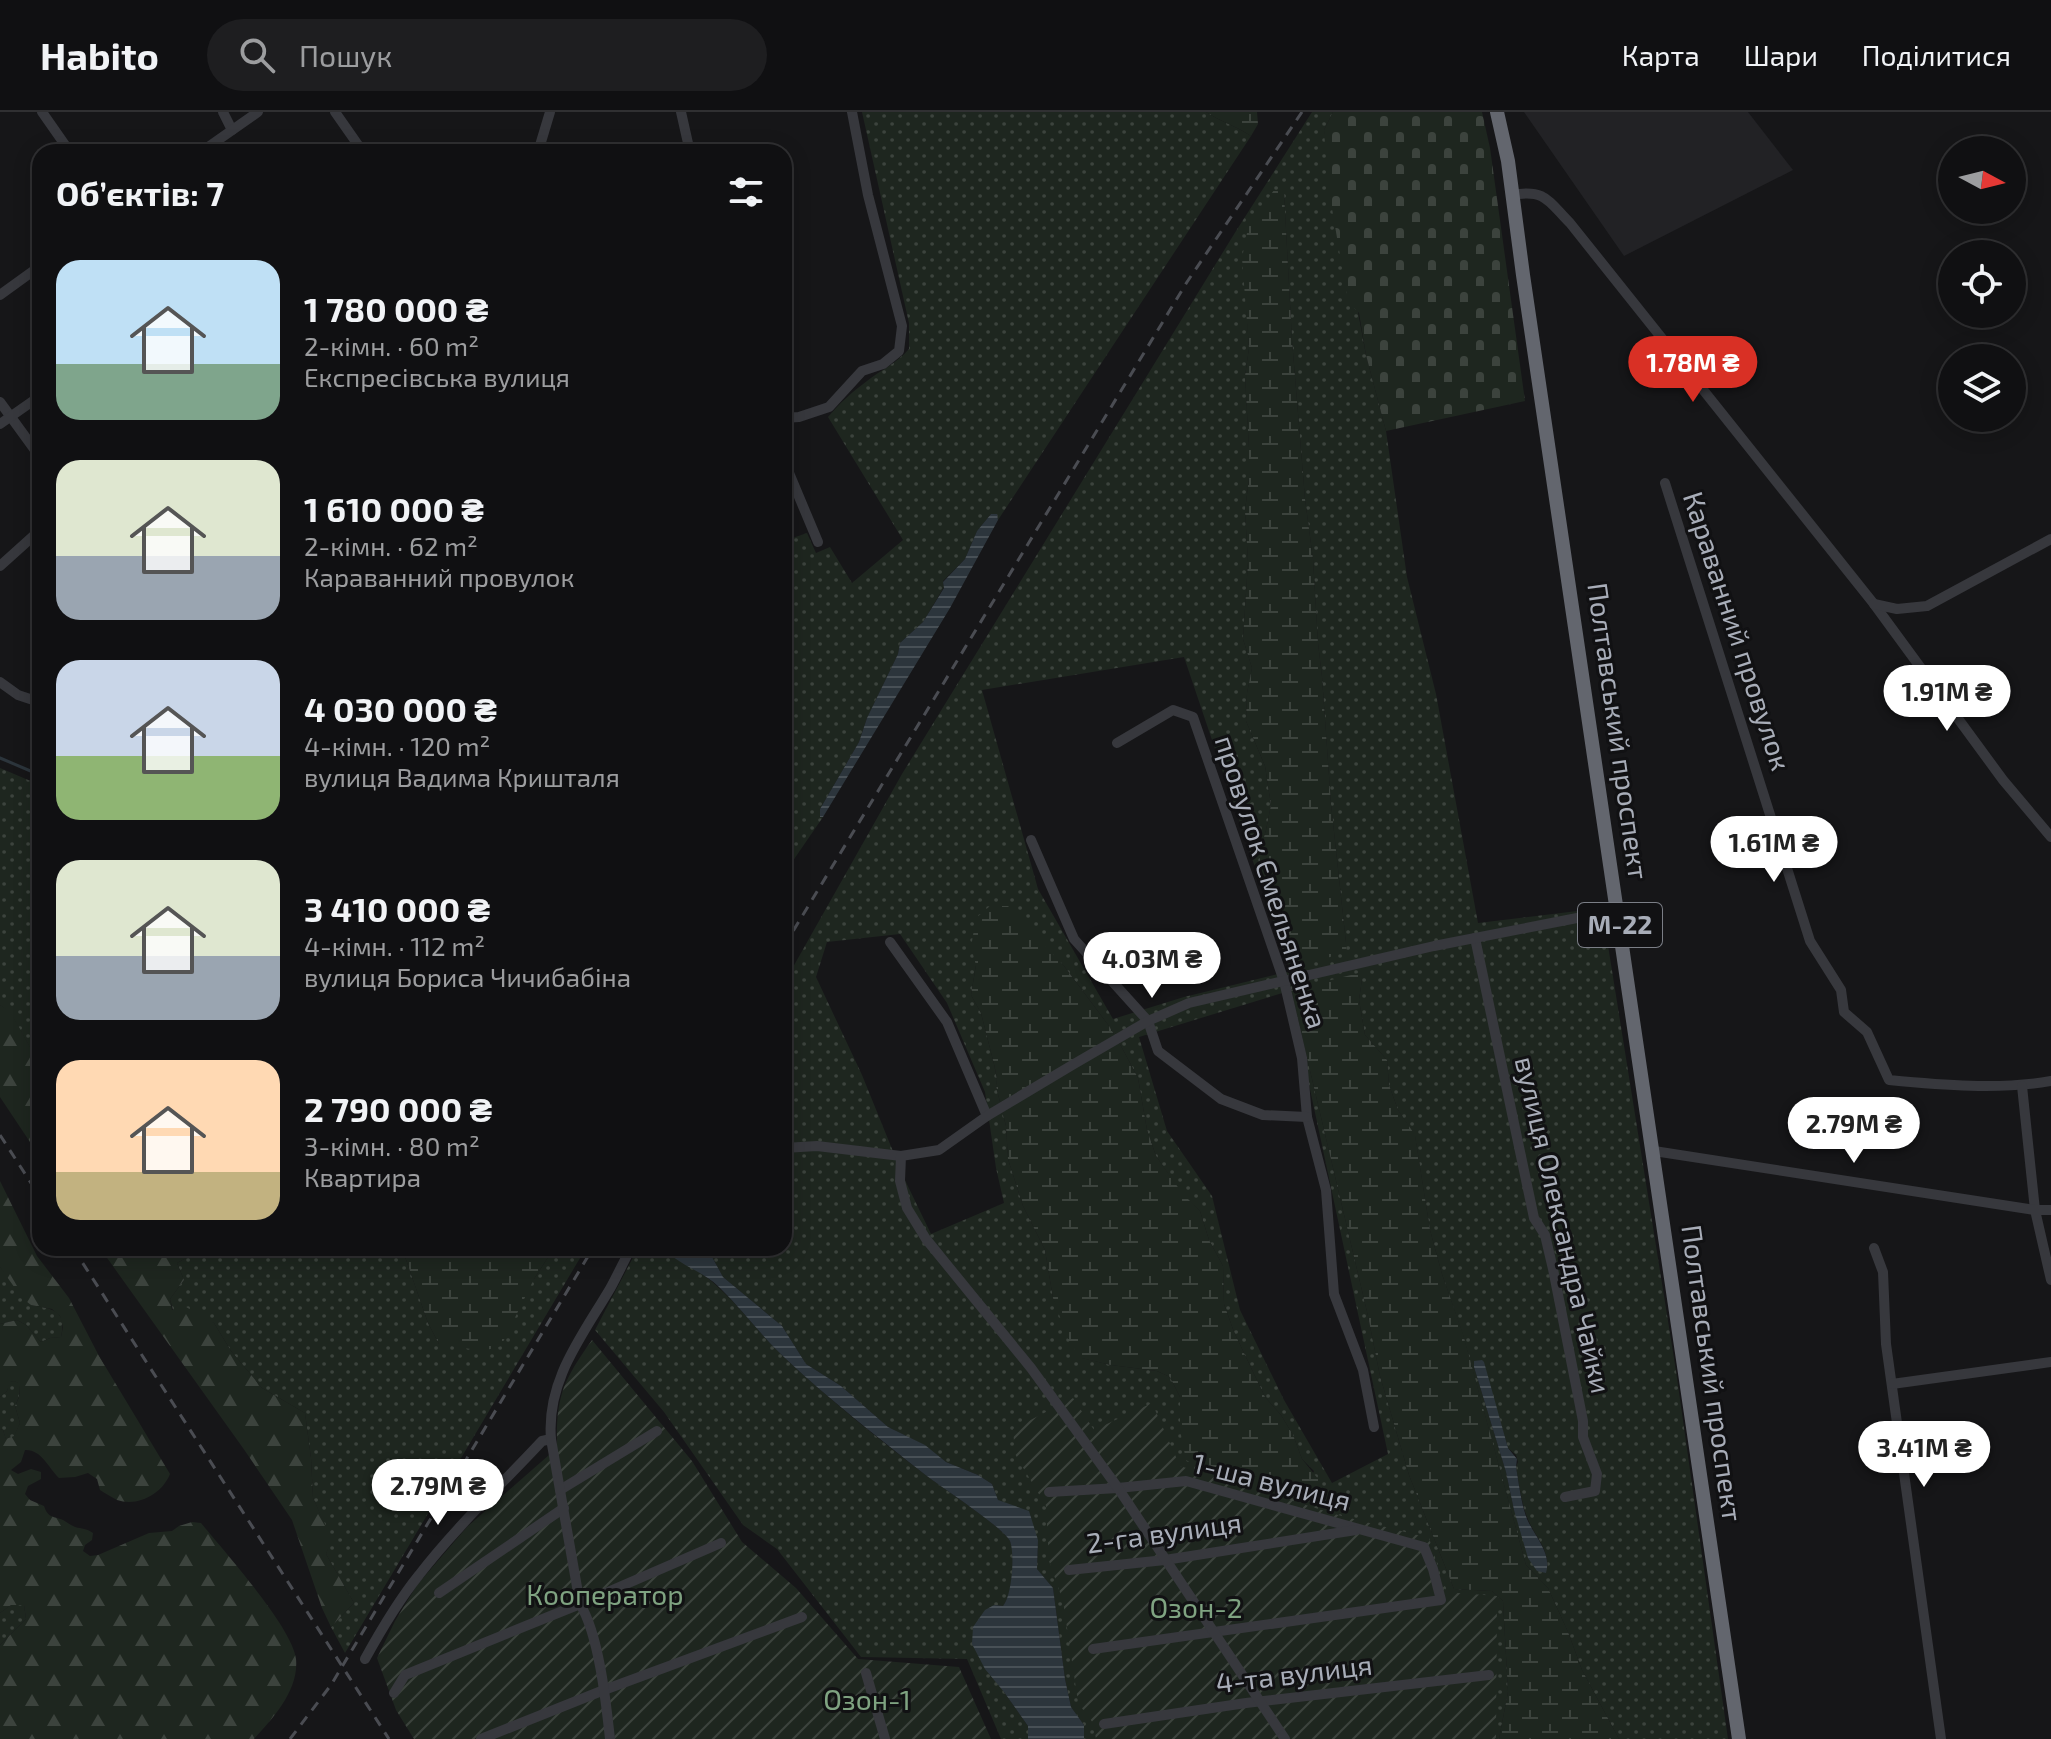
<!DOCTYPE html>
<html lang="uk">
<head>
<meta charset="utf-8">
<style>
  :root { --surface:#101012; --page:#1e1e20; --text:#f1f3f6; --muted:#9c9d9f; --line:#303032; --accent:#d93025 }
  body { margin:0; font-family:"Exo 2",sans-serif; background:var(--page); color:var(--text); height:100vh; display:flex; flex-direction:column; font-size:30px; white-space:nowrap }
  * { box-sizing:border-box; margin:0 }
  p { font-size:26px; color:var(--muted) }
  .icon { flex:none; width:44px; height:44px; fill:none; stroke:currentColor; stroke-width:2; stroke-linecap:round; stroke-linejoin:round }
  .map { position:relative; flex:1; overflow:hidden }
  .panel { position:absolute; left:32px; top:32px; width:760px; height:1112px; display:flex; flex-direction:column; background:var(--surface); border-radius:24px; box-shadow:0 4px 20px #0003,0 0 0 2px var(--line) }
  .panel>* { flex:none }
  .needle { width:52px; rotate:97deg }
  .tools { position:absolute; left:1938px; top:24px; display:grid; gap:16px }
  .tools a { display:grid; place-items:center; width:88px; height:88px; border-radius:50%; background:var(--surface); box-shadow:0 4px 20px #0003,0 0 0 2px var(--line); font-size:40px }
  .price { position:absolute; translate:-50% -68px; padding:0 18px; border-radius:28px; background:#fff; color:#222; font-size:26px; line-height:52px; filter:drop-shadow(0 2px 4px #0008) }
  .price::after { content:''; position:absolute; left:50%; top:48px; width:24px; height:18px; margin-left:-12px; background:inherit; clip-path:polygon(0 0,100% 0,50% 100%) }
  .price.active { background:var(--accent); color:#fff }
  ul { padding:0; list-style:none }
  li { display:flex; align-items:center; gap:24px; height:200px; padding:0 24px }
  li span { display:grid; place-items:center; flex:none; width:224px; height:160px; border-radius:24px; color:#555 }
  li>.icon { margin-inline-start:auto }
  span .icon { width:96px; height:96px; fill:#fffc; stroke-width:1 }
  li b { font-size:34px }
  h2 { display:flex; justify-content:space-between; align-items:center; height:96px; padding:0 24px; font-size:34px }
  header { display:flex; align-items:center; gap:48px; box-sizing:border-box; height:112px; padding:0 40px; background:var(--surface); border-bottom:2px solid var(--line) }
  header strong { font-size:38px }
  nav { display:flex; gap:44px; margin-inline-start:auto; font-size:28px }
  .search { width:560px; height:72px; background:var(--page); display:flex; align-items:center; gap:20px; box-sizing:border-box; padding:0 28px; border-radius:44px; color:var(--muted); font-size:30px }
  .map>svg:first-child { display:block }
  .built { fill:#222225 }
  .grass { fill:url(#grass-dots); fill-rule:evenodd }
  .forest { fill:url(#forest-firs) }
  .wetland { fill:url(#wetland-marsh) }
  .cemetery { fill:url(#cemetery-stones) }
  .garden { fill:url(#garden-furrows) }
  .water { fill:url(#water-rules) }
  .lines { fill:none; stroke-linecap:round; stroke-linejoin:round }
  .stream { stroke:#2c353c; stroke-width:3 }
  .minor { stroke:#37383d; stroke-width:10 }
  .highway { stroke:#63666e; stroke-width:14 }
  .rail { stroke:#4a4c52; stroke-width:3; stroke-dasharray:10 8; stroke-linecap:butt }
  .labels { text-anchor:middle; stroke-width:6; stroke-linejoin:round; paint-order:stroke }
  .shield { fill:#111113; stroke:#7b7e86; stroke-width:2 }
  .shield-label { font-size:26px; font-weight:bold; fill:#a8adb8 }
  .street-label { font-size:28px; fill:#a8adb8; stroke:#111113 }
  .park-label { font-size:28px; fill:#7fa381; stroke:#111113 }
</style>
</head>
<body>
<header>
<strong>Habito</strong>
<div class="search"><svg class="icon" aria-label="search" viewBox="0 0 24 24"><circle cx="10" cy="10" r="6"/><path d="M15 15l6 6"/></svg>Пошук</div>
<nav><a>Карта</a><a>Шари</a><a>Поділитися</a></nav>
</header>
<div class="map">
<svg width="2051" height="1627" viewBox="0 0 2051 1627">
  <defs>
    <pattern id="grass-dots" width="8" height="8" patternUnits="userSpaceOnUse" patternTransform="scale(2)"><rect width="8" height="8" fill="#1e261f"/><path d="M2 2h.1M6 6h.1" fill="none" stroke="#3c433d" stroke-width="1.8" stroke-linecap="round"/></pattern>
    <pattern id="forest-firs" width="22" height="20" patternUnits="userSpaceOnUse" patternTransform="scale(2)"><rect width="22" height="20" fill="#1e261f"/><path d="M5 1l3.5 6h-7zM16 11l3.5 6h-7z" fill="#3c433d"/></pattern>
    <pattern id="wetland-marsh" width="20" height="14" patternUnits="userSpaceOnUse" patternTransform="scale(2)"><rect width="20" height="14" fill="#1e261f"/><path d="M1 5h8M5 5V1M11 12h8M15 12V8" fill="none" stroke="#3c433d"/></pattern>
    <pattern id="cemetery-stones" width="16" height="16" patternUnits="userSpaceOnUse" patternTransform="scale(2)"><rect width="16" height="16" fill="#1e261f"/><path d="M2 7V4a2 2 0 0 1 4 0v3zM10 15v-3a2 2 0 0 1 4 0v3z" fill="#3c433d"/></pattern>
    <pattern id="garden-furrows" width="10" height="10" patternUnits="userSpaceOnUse" patternTransform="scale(2)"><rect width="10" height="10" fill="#1e261f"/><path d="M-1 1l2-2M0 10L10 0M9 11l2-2" fill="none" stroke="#3c433d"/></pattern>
    <pattern id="water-rules" width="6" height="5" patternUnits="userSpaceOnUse" patternTransform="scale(2)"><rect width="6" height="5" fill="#2c353c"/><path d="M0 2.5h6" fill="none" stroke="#485056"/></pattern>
  </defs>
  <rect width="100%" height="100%" fill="#161618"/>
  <polygon class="built" points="1524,0 1748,0 1793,58 1624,144"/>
  <g class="grass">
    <path d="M862 0H1206C1220 9 1236 14 1251 24L998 408 997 402H991L977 419 965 447 943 469 944 475 923 510 900 531 898 542 867 606 859 630 820 697V704L823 705 790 753 784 752V429L807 421 816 441 830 435 852 471 903 428 828 305C840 291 852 280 867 269 881 258 897 251 909 237V211Z"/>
    <path d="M1312 0H1333L1324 18 1366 243 1386 319 1407 465 1436 582 1478 811 1602 796 1676 1259 1728 1627H1619L1582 1558 1568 1520 1548 1476 1526 1453 1463 1223 1442 1162 1430 1118 1415 1024 1398 998 1389 973 1387 948 1365 923 1359 888 1362 867 1291 878 1368 1204 1380 1264 1409 1363 1454 1477 1492 1479 1503 1489 1508 1580 1499 1627H1084V1613L1071 1595 1065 1567 1053 1476 1037 1457 1038 1428 998 1388 992 1372 978 1363 946 1350 924 1333 888 1315 841 1274 806 1252 782 1214 723 1165 711 1143 712 1136H784V871L902 662 1236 119ZM1284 81 1292 228 1305 387 1313 447 1318 531 1322 565 1331 692 1346 831 1292 849 1260 755V739L1266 718 1271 693 1265 654 1246 609 1247 581 1252 556 1243 527 1248 450 1245 399 1249 366V336L1245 264 1249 236 1243 146ZM1184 545 1290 859 1184 885 1113 907 1038 777 982 578ZM900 822 947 891 985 980 996 1056 1004 1091 931 1122 903 1064 862 963 816 865 827 830ZM1042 833 1064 854 1109 914 1121 934 1138 966 1147 1018 1156 1044 1182 1082 1200 1099 1209 1128 1223 1154 1224 1192 1234 1220 1265 1285 1281 1303 1293 1323 1302 1347 1314 1359 1303 1383 1285 1376 1264 1366 1200 1356 1180 1318V1285L1170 1265 1157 1259 1111 1253 1082 1246 1053 1186 1045 1138 1023 1094 1008 1047 1006 1014 996 974 997 967 994 952 981 901 971 883 976 853ZM1289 879 1388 1342 1332 1371 1284 1288 1240 1198 1212 1084 1167 1019 1139 925ZM1474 1249 1499 1305 1508 1336 1516 1343 1518 1350 1516 1355C1519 1371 1521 1389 1527 1405 1533 1422 1550 1437 1547 1457L1514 1398 1506 1360 1474 1255Z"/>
    <polygon points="0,656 40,673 40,953 10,900 0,893"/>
    <polygon points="204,1136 402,1136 428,1211 439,1232 534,1167 554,1136 586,1136 345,1541 331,1515 354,1491 326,1442 331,1427 313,1386 311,1346 305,1301 262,1276 231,1239 214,1211 173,1198 170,1187 184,1168 177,1151"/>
    <path d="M638 1136H672L674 1145C689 1154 706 1163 719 1176 743 1198 762 1225 786 1247 830 1288 876 1325 923 1361 939 1374 1003 1415 1010 1429 1016 1442 1012 1484 1003 1494L994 1493 1004 1580 1028 1614V1627H1001L967 1547 861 1545 777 1437 743 1413 664 1300 595 1218Z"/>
    <path d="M0 1155 31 1193C53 1197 67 1198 61 1225L50 1226 41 1230 26 1213 17 1208 0 1212Z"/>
    <path d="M14 1269 19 1271C21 1280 19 1286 15 1294L20 1311 14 1325 6 1328 3 1318 0 1317V1285L7 1279 9 1270Z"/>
    <polygon points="11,1493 24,1493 26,1507 0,1533 0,1501"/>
  </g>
  <g class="forest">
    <polygon points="0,893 10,899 40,953 40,1045 0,985"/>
    <path d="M0 1069 37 1144 69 1186 99 1244 170 1362C162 1382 138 1395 117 1388 111 1385 105 1381 100 1378L97 1367 88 1361 75 1365 59 1366C48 1355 41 1337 25 1338L21 1350 11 1358 18 1362 31 1357 41 1360V1367L28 1374 25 1382 30 1388 44 1394C48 1406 53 1404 63 1408 67 1410 70 1413 75 1415 82 1417 86 1416 93 1421L92 1428 85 1433 83 1439 90 1444 98 1443 149 1421 172 1419 179 1414 192 1410 201 1411C223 1438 293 1516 296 1547 299 1578 273 1606 254 1627H0V1533L26 1507 24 1493H11L0 1501V1317L3 1318 6 1327 14 1324 20 1311 15 1294C19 1286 22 1280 18 1271L14 1269 10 1270 7 1279 0 1285V1212L17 1208 26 1213 41 1230 50 1226 61 1225 63 1215 60 1204 52 1197 31 1193 22 1186 0 1155Z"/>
    <polygon points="100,1136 204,1136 177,1151 184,1168 170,1187 172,1198 186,1195 214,1211 231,1239 262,1276 305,1301 311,1346 313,1386 332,1427 326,1442 354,1491 331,1515 322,1496 292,1408 243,1336"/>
  </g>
  <g class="wetland">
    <path d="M1206 0H1257L1258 12 1251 24C1236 14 1220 9 1206 0Z"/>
    <polygon points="1274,78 1284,81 1292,228 1305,387 1313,447 1318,531 1322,565 1331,692 1346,831 1346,840 1298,855 1292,849 1284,829 1260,755 1260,739 1266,718 1271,693 1265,654 1246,609 1247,581 1252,556 1243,527 1248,450 1245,399 1249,366 1249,336 1245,264 1249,236 1242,146 1248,116"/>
    <polygon points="990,794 1008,794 1064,854 1109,914 1121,934 1138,966 1147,1018 1156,1044 1182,1081 1200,1099 1209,1128 1223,1154 1224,1192 1234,1220 1265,1285 1281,1303 1293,1323 1302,1347 1319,1368 1315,1385 1285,1376 1264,1366 1200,1356 1186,1348 1180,1318 1180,1285 1170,1265 1157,1259 1111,1253 1081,1246 1069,1230 1053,1186 1045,1138 1023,1094 1008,1047 1006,1014 996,974 997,966 994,952 981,901 971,883 976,853 971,835 976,806"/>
    <polygon points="1359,861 1362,867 1359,888 1365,923 1387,948 1389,973 1398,998 1415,1023 1430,1118 1442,1162 1463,1222 1526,1453 1548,1476 1568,1520 1582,1558 1619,1627 1499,1627 1508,1580 1503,1489 1492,1479 1454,1477 1409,1363 1380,1264 1368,1204 1291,878"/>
    <polygon points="402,1136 554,1136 534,1167 501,1234 483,1239 439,1232 428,1211"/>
  </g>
  <polygon class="cemetery" points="1333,0 1482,0 1490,36 1525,289 1386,319 1366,243 1359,201 1348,190 1328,73 1324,18"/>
  <g class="garden">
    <path d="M592 1228 692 1349 742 1430 796 1476 858 1547 959 1555 991 1627H414L396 1598 377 1546 395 1509 417 1473 467 1415 557 1336C556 1285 562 1270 592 1228Z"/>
    <polygon points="1073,1286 1094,1318 1152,1291 1180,1354 1338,1403 1429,1426 1446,1480 1497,1484 1496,1627 1096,1627 1093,1611 1078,1590 1063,1489 1049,1449 1046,1394 1015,1342 1013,1317"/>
  </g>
  <g class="water">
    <polygon points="991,402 997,402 998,408 950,496 823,705 820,705 820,697 859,630 867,606 898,542 900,531 923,510 944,476 943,470 965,447 977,419"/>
    <path d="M672 1136H712L711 1143 723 1165 782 1214 806 1252 841 1274 888 1315 925 1333 946 1350 978 1363 992 1372 998 1388 1029 1399 1038 1428 1037 1457 1053 1476 1065 1567 1071 1595 1084 1613V1627H1028V1614L1004 1580 985 1557 972 1532 973 1515 985 1498 994 1493 1003 1494C1012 1484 1015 1442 1010 1429 1003 1415 939 1374 923 1361 876 1324 830 1288 786 1247 762 1225 743 1198 719 1175 706 1162 688 1156 673 1145Z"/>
    <path d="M1482 1248 1484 1250 1508 1336 1517 1347 1516 1355C1519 1372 1521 1391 1527 1407 1535 1425 1552 1441 1546 1461L1537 1459 1528 1446 1514 1398 1506 1360 1474 1255V1249Z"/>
  </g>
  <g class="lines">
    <polyline class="stream" points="0,646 40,663"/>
    <g class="minor">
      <polyline points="42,0 70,40"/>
      <polyline points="223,0 232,18"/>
      <polyline points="335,0 363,40"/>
      <polyline points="681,0 690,40"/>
      <polyline points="201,40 258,0"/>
      <polyline points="538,40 550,0"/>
      <path d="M1512 83C1546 77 1548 89 1570 111L1874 492 2003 668 2051 725"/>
      <polyline points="0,183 40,154"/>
      <polyline points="0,290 40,345"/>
      <polyline points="784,306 799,305 829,295 862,259 883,252 899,239 902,214 868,83 852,0"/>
      <polyline points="0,312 40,284"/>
      <polyline points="784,349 818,430"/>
      <path d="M1665 371 1810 829 1841 878 1844 900 1867 920 1889 968C1941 973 2000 978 2051 969"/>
      <polyline points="0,454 40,418"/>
      <polyline points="1874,492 1897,497 1927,494 2051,427"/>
      <polyline points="0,570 18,583 36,589 40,587"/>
      <polyline points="1117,631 1173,598 1193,605 1284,869 1302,946 1307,1005 1326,1078 1334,1182 1363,1258 1374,1315"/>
      <polyline points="1031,728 1074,827 1148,909 1158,939 1221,987 1263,1003 1307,1005"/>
      <polyline points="1475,826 1534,1106 1545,1123 1553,1157 1583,1309 1583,1325 1597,1362 1595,1379 1565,1385"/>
      <polyline points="890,830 947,910 987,1004"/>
      <polyline points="2022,974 2035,1098 2051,1168"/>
      <polyline points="784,1036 817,1034 901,1044"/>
      <polyline points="1654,1039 2035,1098 2051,1098"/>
      <polyline points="1874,1136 1883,1160 1886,1232 1941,1627"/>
      <polyline points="1892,1272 2051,1250"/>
      <polyline points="560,1378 657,1319"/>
      <polyline points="1049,1380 1118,1376 1186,1369 1424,1435 1433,1457 1441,1488 1093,1537"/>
      <polyline points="1069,1458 1165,1448 1356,1418"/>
      <polyline points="439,1481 564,1396"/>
      <path d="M365 1547C381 1518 398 1489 419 1463 456 1415 501 1373 542 1329L551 1327"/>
      <polyline points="866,1561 885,1627"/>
      <polyline points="394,1581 405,1563 580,1492 721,1431"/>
      <polyline points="1104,1612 1246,1591 1489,1563"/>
      <polyline points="481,1627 604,1578 802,1505"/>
      <path d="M610 1627C606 1590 599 1523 580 1492L551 1327C546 1268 583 1223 611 1175 618 1162 624 1149 631 1136"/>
      <polyline points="1285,1627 1118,1376 1031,1256 926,1127 907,1096 900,1069 901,1044 939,1038 987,1004 1074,952 1148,909 1189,891 1434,834 1618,798"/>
    </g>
    <polyline class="highway" points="1497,0 1508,49 1523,163 1739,1627"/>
    <g class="rail">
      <polyline points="784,834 1187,170 1302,0"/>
      <polyline points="0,1023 40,1085"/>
      <polyline points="73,1136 389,1627"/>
      <polyline points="290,1627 331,1573 593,1136"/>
    </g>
  </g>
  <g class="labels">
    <rect class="shield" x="1578" y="791" width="84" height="44" rx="6"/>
    <g class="shield-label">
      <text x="1620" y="822">М-22</text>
    </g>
    <g class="street-label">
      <text transform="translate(1737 519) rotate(72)" y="10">Караванний провулок</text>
      <text transform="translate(1618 619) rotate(82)" y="10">Полтавський проспект</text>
      <text transform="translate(1271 770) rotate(72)" y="10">провулок Ємельяненка</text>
      <text transform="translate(1563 1113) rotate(77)" y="10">вулиця Олександра Чайки</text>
      <text transform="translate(1712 1261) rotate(82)" y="10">Полтавський проспект</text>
      <text transform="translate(1272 1370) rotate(14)" y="10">1-ша вулиця</text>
      <text transform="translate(1164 1421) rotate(-8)" y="10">2-га вулиця</text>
      <text transform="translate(1294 1562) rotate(-7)" y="10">4-та вулиця</text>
    </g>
    <g class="park-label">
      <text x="605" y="1493">Кооператор</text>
      <text x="1196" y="1506">Озон-2</text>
      <text x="867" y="1598">Озон-1</text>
    </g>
  </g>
</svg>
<div class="tools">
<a><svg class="needle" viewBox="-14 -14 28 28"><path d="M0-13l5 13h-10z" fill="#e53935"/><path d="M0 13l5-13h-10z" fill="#9c9d9f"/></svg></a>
<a><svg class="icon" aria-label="locate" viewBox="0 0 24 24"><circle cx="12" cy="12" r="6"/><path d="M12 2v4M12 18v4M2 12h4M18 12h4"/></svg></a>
<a><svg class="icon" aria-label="layers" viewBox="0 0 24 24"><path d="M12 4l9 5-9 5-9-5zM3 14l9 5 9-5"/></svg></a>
</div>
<b class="price active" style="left:1693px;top:292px">1.78M ₴</b>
<b class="price" style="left:1947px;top:621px">1.91M ₴</b>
<b class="price" style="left:1774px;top:772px">1.61M ₴</b>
<b class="price" style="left:1152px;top:888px">4.03M ₴</b>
<b class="price" style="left:1854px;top:1053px">2.79M ₴</b>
<b class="price" style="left:1924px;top:1377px">3.41M ₴</b>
<b class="price" style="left:438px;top:1415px">2.79M ₴</b>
<section class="panel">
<h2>Об’єктів: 7<svg class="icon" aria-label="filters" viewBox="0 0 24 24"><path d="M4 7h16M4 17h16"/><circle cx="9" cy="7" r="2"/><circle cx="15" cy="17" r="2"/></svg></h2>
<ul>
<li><span style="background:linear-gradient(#bfe0f5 65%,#7fa58c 0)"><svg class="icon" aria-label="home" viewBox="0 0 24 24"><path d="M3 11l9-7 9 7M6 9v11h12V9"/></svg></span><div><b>1 780 000 ₴</b><p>2-кімн. · 60 m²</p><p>Експресівська вулиця</p></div></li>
<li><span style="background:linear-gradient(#dfe7d0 60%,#9aa5b1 0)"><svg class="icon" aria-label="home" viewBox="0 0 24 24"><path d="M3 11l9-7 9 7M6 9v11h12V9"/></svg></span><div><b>1 610 000 ₴</b><p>2-кімн. · 62 m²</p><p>Караванний провулок</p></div></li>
<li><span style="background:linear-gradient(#c9d6e8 60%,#8fb573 0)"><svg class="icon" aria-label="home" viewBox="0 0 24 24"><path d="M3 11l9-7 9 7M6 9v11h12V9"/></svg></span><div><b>4 030 000 ₴</b><p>4-кімн. · 120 m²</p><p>вулиця Вадима Кришталя</p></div></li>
<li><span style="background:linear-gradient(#dfe7d0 60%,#9aa5b1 0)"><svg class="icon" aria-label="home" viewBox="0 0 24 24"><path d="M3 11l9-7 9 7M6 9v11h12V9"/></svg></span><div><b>3 410 000 ₴</b><p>4-кімн. · 112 m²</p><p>вулиця Бориса Чичибабіна</p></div></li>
<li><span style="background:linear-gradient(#ffd9b3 70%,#c2b280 0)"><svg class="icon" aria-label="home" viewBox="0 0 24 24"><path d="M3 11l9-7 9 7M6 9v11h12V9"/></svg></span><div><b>2 790 000 ₴</b><p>3-кімн. · 80 m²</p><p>Квартира</p></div></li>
</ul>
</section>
</div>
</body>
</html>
